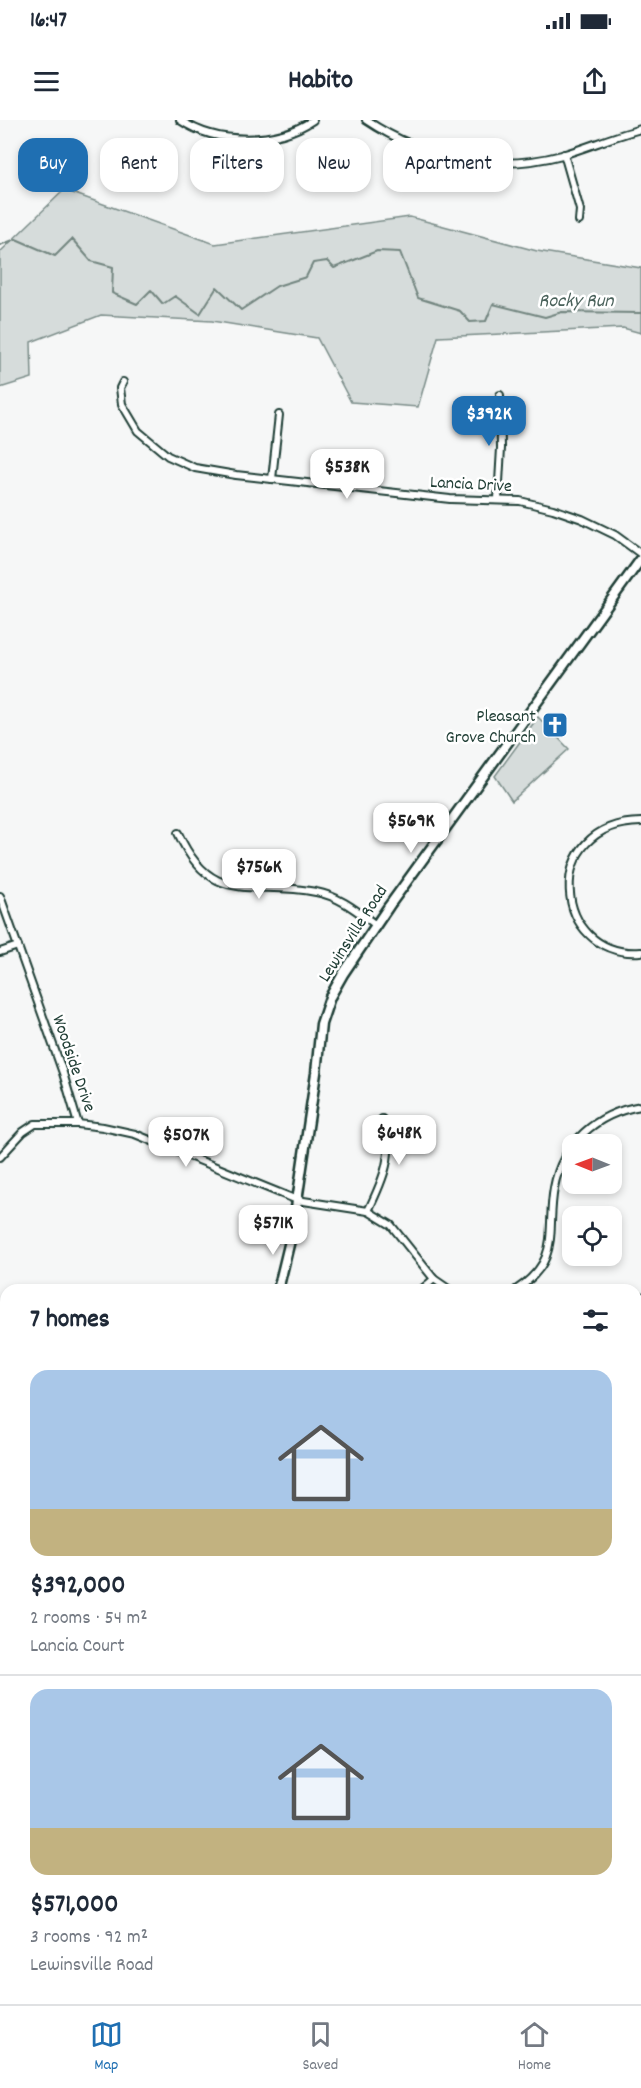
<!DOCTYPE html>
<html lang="en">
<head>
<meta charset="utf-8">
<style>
  :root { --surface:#fff; --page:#f6f6f7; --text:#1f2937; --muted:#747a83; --line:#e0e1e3; --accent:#1f6fb2 }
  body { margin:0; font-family:Dekko,sans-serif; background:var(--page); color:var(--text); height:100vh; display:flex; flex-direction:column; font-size:22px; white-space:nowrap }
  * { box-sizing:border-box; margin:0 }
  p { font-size:20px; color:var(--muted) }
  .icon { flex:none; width:33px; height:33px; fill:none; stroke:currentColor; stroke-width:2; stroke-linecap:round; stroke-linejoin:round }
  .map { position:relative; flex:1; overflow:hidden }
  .details { position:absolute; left:0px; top:1164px; width:642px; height:720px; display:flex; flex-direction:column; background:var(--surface); border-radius:18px 18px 0 0; box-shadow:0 3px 9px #0003 }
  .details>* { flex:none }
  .top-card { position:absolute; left:18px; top:18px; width:606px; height:54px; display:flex; gap:12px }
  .needle { width:39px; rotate:271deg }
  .fabs { position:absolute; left:562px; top:1014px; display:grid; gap:12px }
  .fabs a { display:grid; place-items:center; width:60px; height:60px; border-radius:12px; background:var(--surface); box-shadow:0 3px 9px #0003; font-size:30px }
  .price { position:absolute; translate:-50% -51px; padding:0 14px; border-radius:12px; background:#fff; color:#222; font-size:20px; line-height:39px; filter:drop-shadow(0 2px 3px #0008) }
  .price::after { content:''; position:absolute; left:50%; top:36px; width:18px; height:14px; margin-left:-9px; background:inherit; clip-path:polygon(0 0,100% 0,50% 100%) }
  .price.on { background:var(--accent); color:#fff }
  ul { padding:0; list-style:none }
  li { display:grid; align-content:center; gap:12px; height:318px; padding:0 30px }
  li+li { border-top:2px solid var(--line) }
  li span { display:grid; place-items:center; height:186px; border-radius:18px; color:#555 }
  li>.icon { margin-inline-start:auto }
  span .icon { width:108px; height:108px; fill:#fffc; stroke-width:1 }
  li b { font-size:26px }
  h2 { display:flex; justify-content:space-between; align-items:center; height:72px; padding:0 30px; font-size:26px }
  .chip { padding:0 21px; border-radius:18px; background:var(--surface); box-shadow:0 3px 9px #0003; font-size:21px; line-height:54px }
  .chip.on { background:var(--accent); color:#fff }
  .status { display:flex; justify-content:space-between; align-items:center; height:42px; padding:0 30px; background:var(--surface); direction:ltr }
  .status svg { height:16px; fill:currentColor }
  header { display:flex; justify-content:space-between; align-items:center; height:78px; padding:0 30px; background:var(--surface); font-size:27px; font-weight:700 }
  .tabs { display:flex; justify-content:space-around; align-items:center; height:84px; border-top:2px solid var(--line); background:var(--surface); font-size:16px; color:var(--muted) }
  .tabs a { display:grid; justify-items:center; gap:3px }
  .tabs .on { color:var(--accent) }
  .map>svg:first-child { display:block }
  .green { fill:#d6dcdb; stroke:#7a8c88; stroke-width:1.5 }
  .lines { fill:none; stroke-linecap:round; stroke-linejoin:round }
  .stream { stroke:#72857f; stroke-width:2 }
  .street-casing { stroke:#1f3d34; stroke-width:10 }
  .secondary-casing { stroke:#1f3d34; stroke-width:13 }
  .highway-casing { stroke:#1f3d34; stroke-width:15 }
  .street { stroke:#fff; stroke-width:6 }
  .secondary { stroke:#fff; stroke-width:8 }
  .highway { stroke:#fff; stroke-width:10 }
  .labels { text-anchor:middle; stroke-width:5; stroke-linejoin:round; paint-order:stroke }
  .street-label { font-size:18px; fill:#1f3d34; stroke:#fff }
  .poi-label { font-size:18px; fill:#1f3d34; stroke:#fff; text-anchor:end }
  .water-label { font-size:20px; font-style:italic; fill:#49615a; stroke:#fff }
</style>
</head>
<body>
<div class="status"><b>16:47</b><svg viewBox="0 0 49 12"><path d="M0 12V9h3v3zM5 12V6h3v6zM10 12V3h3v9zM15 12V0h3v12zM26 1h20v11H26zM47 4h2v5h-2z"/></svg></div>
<header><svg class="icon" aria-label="menu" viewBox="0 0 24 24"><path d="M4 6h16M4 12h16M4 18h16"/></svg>Habito<svg class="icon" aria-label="share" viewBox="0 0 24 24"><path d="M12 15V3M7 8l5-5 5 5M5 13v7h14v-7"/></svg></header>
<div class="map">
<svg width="641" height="1884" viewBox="0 0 641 1884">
  <rect width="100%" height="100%" fill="#f6f7f7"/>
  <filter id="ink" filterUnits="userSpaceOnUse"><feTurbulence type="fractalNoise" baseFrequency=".0167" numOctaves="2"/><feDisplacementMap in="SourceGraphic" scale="12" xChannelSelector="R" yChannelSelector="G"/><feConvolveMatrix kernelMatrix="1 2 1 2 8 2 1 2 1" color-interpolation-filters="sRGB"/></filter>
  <g filter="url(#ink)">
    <g class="green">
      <polygon points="64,70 215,124 410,97 537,131 641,148 641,213 623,208 438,217 418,287 351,282 317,218 212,201 101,195 31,222 32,258 0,268 0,132"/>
      <polygon points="538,597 569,629 512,681 495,656"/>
      <polygon points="636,1662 641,1677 641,1884 252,1884 251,1878 636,1878"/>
    </g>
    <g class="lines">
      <g class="stream">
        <polyline points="0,125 16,119 55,136 72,119 91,141 113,147 112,173 137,184 151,170 163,184 175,176 200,194 217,167 241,190 277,166 306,157 313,143 327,141 334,148 377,131 400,132 418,178 460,191 470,202 486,201 493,184 545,197 562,192 641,193"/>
        <polyline points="636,1755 641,1755"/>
        <polyline points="636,1779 641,1781"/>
        <polyline points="284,1878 285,1884"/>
        <polyline points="632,1878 634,1884"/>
      </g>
      <g class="street-casing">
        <g id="street">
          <path d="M180 0C217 25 276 25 313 0"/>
          <path d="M366 0C424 39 495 53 562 35 589 27 614 16 641 9"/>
          <polyline points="564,34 580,90 579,101"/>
          <polyline points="123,262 120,268 122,284 138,311 168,336 195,348 236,355 450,379 520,381 553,389 582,399 615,415 641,434"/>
          <polyline points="272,359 279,295"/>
          <polyline points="498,379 501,328 500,275"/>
          <path d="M641 702C540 703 552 839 641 832"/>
          <path d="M178 713C212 788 252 759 316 772 339 776 357 791 376 805"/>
          <polyline points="0,776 63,953 78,1004"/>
          <polyline points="0,832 18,826"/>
          <polyline points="0,1037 23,1012 35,1004 78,1004 103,1007 135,1014 297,1080 368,1091 391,1105 434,1159 450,1170"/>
          <path d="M368 1091C382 1062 397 1031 382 999"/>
          <polyline points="421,1170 434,1159"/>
          <path d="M516 1170C562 1139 546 1113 554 1068 562 1023 597 993 641 986"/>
          <polyline points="0,1223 6,1226"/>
          <polyline points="636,1232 641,1228"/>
          <polyline points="636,1610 641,1624"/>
          <polyline points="0,1702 6,1697"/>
          <polyline points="0,1844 6,1840"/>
          <polyline points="177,1878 179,1884"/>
        </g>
      </g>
      <g class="secondary-casing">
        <g id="secondary">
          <polyline points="278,1170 293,1108 316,953 321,904 330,877 343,854 389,786 641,439"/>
          <polyline points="0,1508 6,1508"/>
        </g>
      </g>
      <g class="highway-casing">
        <g id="highway">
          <polyline points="636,1182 641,1179"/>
          <polyline points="636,1205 641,1201"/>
          <polyline points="0,1655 6,1650"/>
          <polyline points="0,1677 6,1672"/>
        </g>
      </g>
      <use href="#street" class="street"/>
      <use href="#secondary" class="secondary"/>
      <use href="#highway" class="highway"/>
    </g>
  </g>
  <defs>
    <g id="church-square" transform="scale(1.35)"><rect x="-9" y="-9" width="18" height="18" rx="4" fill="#1f6fb2" stroke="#fff"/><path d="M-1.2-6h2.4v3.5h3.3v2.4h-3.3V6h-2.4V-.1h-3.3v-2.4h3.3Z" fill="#fff"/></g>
  </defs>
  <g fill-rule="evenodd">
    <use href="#church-square" x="555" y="605"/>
  </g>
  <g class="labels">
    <g class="street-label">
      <text transform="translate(471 363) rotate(3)" y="6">Lancia Drive</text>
      <text transform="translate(352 813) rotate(-57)" y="6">Lewinsville Road</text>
      <text transform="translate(75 943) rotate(71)" y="6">Woodside Drive</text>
    </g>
    <g class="poi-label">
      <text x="536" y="601">Pleasant<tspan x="536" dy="21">Grove Church</tspan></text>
    </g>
    <g class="water-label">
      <text x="576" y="186">Rocky Run</text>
    </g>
  </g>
</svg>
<div class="fabs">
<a><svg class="needle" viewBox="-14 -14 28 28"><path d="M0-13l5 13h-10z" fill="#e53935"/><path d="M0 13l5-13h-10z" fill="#747a83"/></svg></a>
<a><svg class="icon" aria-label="locate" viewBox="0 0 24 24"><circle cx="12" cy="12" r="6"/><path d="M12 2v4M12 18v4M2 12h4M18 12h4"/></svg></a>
</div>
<b class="price on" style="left:489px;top:327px">$392K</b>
<b class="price" style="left:347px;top:380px">$538K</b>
<b class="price" style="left:411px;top:734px">$569K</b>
<b class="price" style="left:259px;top:780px">$756K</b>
<b class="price" style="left:399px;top:1046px">$648K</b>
<b class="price" style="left:186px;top:1048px">$507K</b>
<b class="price" style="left:273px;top:1136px">$571K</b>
<div class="top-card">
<a class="chip on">Buy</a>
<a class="chip">Rent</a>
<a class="chip">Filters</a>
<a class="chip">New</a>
<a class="chip">Apartment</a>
</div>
<section class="details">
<h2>7 homes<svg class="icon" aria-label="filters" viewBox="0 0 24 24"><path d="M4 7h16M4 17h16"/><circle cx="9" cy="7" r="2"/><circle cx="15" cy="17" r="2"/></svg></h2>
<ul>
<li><span style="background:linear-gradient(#a9c7e8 75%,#c2b280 0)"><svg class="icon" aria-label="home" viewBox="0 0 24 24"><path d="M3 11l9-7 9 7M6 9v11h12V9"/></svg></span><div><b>$392,000</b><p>2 rooms · 54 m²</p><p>Lancia Court</p></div></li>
<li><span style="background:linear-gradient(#a9c7e8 75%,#c2b280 0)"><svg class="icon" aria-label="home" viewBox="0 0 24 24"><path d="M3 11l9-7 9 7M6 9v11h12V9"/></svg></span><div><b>$571,000</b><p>3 rooms · 92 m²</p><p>Lewinsville Road</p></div></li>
</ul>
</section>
</div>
<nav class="tabs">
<a class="on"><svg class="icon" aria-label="map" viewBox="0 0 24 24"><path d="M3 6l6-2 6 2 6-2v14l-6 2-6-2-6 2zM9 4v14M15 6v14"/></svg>Map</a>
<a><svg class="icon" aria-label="saved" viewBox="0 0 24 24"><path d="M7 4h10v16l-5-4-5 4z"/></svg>Saved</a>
<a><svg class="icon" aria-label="home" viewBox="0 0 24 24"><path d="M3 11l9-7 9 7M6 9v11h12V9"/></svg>Home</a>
</nav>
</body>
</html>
